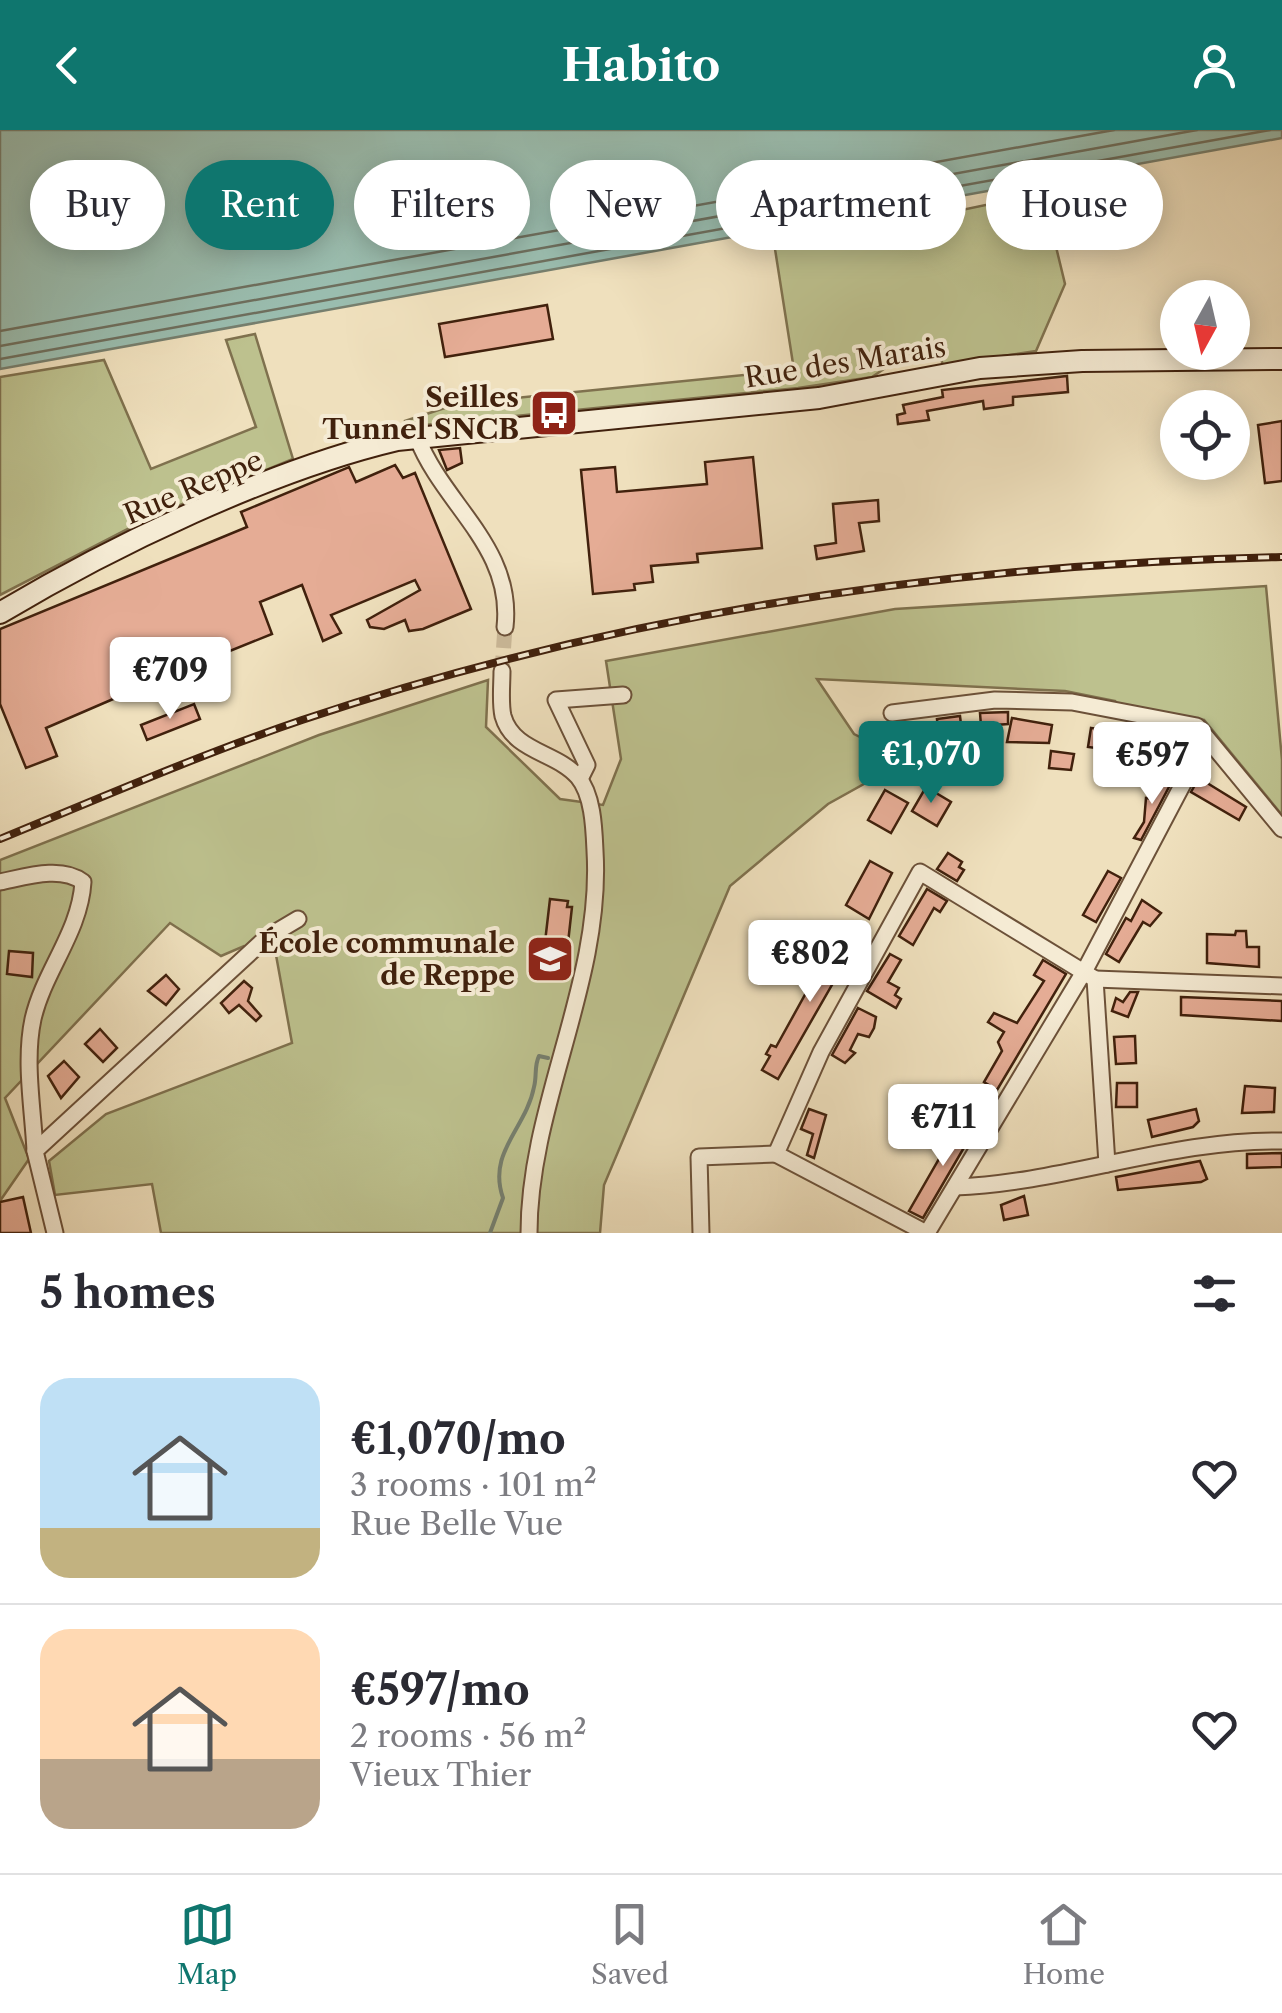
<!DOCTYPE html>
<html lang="en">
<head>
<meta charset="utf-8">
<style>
  :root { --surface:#fff; --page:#f7f7f7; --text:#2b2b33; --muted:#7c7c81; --line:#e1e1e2; --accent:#0f766e }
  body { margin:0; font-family:"Libre Caslon Text",serif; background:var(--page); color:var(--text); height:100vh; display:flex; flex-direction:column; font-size:38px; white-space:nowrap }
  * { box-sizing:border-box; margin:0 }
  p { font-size:32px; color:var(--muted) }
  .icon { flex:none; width:55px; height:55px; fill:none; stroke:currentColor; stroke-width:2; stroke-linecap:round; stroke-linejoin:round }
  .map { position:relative; height:1103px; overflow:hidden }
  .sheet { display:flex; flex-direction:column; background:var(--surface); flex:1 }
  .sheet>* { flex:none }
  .guide { position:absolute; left:30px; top:30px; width:1222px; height:90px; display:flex; gap:20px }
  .needle { width:65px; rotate:188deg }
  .controls { position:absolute; left:1160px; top:150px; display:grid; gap:20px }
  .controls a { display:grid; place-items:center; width:90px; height:90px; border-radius:50%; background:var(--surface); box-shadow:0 5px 25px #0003; font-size:50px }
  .price { position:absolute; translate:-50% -85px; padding:0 22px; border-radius:10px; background:#fff; color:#222; font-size:32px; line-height:65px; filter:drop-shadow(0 2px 5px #0008) }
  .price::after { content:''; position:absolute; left:50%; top:60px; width:30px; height:22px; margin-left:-15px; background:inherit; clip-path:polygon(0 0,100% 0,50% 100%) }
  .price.active { background:var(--accent); color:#fff }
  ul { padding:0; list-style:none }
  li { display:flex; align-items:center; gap:30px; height:250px; padding:0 40px }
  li+li { border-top:2px solid var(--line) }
  li span { display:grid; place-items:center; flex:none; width:280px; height:200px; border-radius:30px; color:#555 }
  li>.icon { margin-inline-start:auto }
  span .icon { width:120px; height:120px; fill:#fffc; stroke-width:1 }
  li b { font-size:42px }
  h2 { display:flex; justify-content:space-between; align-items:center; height:120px; padding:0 40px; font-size:42px }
  .pill { padding:0 35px; border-radius:45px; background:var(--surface); box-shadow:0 5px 25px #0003; font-size:35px; line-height:90px }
  .pill.active { background:var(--accent); color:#fff }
  header { display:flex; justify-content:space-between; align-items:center; height:130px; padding:0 40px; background:var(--accent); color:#fff; font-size:45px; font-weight:700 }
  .tabs { display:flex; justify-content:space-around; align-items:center; height:140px; border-top:2px solid var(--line); background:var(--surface); font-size:28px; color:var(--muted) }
  .tabs a { display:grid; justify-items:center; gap:5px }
  .tabs .active { color:var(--accent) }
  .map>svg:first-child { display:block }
  .green { fill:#bdc18e; stroke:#7f714e; stroke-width:2.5 }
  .water { fill:#9abdaf; stroke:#767f6e; stroke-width:2.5 }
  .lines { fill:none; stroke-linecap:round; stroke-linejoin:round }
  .shore { stroke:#6e6f5e; stroke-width:2.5 }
  .stream { stroke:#767f6e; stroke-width:4 }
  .building { fill:#e5ac95; stroke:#41210d; stroke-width:2.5 }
  .minor-tunnel { stroke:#ccba9a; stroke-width:15; stroke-dasharray:15 8; stroke-linecap:butt }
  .minor-casing { stroke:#6c5139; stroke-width:19 }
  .secondary-casing { stroke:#41210d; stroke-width:24 }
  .minor { stroke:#f5ebd4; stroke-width:15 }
  .secondary { stroke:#f5ebd4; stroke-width:20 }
  .rail-casing { stroke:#41210d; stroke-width:8 }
  .rail { stroke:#f5ebd4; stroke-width:4; stroke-dasharray:11; stroke-linecap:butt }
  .labels { text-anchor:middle; stroke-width:8; stroke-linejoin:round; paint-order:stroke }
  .street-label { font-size:28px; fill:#41210d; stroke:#f5ebd4 }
  .poi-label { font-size:28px; font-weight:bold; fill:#41210d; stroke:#f5ebd4; text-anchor:end }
</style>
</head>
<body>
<header><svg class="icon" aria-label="back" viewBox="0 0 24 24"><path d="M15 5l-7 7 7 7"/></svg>Habito<svg class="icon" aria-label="person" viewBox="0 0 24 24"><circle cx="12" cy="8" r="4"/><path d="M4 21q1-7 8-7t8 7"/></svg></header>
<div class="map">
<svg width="1282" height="1103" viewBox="0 0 1282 1103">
  <rect width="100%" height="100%" fill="#efe0bd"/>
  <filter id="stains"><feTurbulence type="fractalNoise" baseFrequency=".002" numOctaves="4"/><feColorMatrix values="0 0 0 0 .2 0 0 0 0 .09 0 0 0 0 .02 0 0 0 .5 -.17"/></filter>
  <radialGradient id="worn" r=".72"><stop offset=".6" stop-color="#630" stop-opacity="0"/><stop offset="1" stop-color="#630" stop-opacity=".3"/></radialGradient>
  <g class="green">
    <polygon points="1043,63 1065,154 1036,221 943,235 939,223 900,228 872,247 798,258 405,297 405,291 457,274 794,240 775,119"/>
    <polygon points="255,204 293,329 153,386 0,465 0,247 104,230 151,339 256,297 226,210"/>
    <polygon points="1266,456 1282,630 1282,685 1204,590 1115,576 1115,571 1065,561 817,549 854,604 907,630 828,674 730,756 604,1055 600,1103 161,1103 152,1054 55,1065 49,1031 106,984 292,913 276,825 244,816 221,826 170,793 5,968 29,1029 0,1071 0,730 319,605 488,550 486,597 560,669 603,675 621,629 606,531 895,479"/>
  </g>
  <polygon class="water" points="0,0 1282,0 1282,8 0,239"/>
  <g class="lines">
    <g class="shore">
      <polyline points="0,201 1114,0"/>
      <polyline points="0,216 1197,0"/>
      <polyline points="0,229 1270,0"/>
    </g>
    <path class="stream" d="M490 1103 503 1068C487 1022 526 999 534 957 537 946 534 936 539 926L548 928"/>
  </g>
  <g class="building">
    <polygon points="547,175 553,209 445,227 439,194"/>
    <polygon points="1067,246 1068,262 1013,267 1013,275 984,279 983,271 927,281 929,290 898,294 897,285 905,283 903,275 943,267 942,260"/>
    <polygon points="1282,291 1282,351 1265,353 1258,295"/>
    <polygon points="460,318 462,333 447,340 439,320"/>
    <polygon points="753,327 762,418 697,424 698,432 651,436 653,452 634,454 635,460 593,464 581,340 615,337 617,362 707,354 705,332"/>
    <polygon points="395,335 403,348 415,343 471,479 423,499 409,501 405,490 384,499 370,497 367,490 420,460 415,450 331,485 341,503 323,511 302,455 260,472 272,504 163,548 167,558 145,566 141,557 46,598 57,626 26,638 0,574 0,499 247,397 241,382 349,337 356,352"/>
    <polygon points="878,370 879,391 859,393 864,421 817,429 815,416 836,413 833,374"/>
    <polygon points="194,574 200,589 147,610 141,595"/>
    <polygon points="1008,582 1008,594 981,596 980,583"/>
    <polygon points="960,586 962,603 938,599 937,589"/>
    <polygon points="1012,588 1052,595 1049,613 1007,612"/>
    <polygon points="1091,598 1114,601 1112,620 1088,617"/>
    <polygon points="1051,621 1074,624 1071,640 1049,638"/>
    <polygon points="1199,648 1246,677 1239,690 1191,662"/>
    <polygon points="1154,652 1170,655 1141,710 1134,708 1144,692 1146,668 1153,669"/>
    <polygon points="926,657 951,672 937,696 912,681"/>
    <polygon points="885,660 908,673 891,703 868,690"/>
    <polygon points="948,723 962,732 959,737 964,740 957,751 937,739"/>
    <polygon points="870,731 892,743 869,789 846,775"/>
    <polygon points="1108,741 1121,748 1096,792 1083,785"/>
    <polygon points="927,759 947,771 940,782 934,778 913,815 899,806"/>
    <polygon points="550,769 568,771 567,777 572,777 567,822 562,821 554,840 542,838"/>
    <polygon points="1142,770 1161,783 1150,796 1143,792 1119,832 1106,824 1126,788 1131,791"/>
    <polygon points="847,798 860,806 778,949 762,940 770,926 766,924 771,915 776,917 827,825 831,827"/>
    <polygon points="1236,801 1246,801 1247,817 1259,817 1259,837 1207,833 1207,804 1235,805"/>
    <polygon points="9,821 33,823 32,847 7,844"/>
    <polygon points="890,824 901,830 888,852 899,858 895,865 901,869 896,878 867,861"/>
    <polygon points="1043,830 1066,844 997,960 984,952 1002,921 998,912 1004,902 988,892 994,883 1017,893 1044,851 1034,845"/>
    <polygon points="166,845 179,859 166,875 148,861"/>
    <polygon points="244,851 252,858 248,871 261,886 256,891 239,875 229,883 221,873"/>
    <polygon points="1130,862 1138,862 1128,887 1112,881 1116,868 1123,872"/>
    <polygon points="1181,867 1282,871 1282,891 1181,885"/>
    <polygon points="858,878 876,887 874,898 869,907 858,904 850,920 855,923 845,933 832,925"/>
    <polygon points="100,899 117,918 103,932 85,914"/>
    <polygon points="1135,906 1136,933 1116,934 1114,907"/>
    <polygon points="64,931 79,947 61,968 48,946"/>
    <polygon points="1117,953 1137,953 1137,977 1116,977"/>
    <polygon points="1245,956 1275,958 1274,982 1242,983"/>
    <polygon points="809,979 826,985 814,1028 807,1025 813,1004 801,999"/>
    <polygon points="1196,979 1199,991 1193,997 1152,1007 1148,990"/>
    <polygon points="962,989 976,997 923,1088 909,1081"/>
    <polygon points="1282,1023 1282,1037 1247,1038 1247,1024"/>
    <polygon points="1200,1031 1207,1049 1201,1052 1118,1060 1116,1047"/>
    <polygon points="1024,1066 1028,1085 1004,1090 1001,1075"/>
    <polygon points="23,1067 31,1103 0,1103 0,1072"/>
  </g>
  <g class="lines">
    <polyline class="minor-tunnel" points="502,541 505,497"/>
    <g class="minor-casing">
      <g id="minor">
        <path d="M417 307C443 375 514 417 505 497"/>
        <path d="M502 541C502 554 500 573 503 586 513 622 557 622 578 647 593 665 594 698 595 721 603 852 529 974 529 1103"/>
        <polyline points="892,583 995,570 1072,572 1197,596 1282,699"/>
        <polyline points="580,649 587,635 556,570 623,565"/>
        <path d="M0 752C25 747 61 735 83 752 80 802 44 841 33 889 24 931 33 979 35 1021"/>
        <polyline points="1095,849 1282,856"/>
        <path d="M955 1057C1065 1053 1171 1009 1282 1011"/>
        <polyline points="55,1103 35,1021 266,808 298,789"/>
        <polyline points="701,1103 699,1027 776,1024"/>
        <polyline points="926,1103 776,1024 821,922 920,742 1095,849 1107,1034"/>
        <polyline points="927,1103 1085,840 1206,610"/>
      </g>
    </g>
    <g class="secondary-casing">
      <path id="secondary" d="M0 483C112 416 270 340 397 310L819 268 980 238 1082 231 1282 229"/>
    </g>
    <use href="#minor" class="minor"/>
    <use href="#secondary" class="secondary"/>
    <g class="rail-casing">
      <path id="rail" d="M0 709C100 668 199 625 302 590 617 484 951 434 1282 427"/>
    </g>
    <use href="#rail" class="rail"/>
  </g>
  <defs>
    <g id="bus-square" transform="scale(2.5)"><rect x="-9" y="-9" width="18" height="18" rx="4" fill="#8f2418" stroke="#f5ebd4"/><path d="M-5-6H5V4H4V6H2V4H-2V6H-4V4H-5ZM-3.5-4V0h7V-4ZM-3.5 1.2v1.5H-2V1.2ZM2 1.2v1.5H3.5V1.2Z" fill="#fff"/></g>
    <g id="school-square" transform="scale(2.5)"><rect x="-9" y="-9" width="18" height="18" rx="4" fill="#8f2418" stroke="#f5ebd4"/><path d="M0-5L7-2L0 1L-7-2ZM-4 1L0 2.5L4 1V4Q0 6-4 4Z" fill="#fff"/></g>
  </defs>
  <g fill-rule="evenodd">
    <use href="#bus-square" x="554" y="283"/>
    <use href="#school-square" x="550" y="829"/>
  </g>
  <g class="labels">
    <g class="street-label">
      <text transform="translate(845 232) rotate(-9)" y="10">Rue des Marais</text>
      <text transform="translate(193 357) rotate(-23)" y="10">Rue Reppe</text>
    </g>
    <g class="poi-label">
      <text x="519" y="277">Seilles<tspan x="519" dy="32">Tunnel SNCB</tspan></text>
      <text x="515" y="823">École communale<tspan x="515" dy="32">de Reppe</tspan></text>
    </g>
  </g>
  <rect width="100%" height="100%" filter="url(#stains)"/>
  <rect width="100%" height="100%" fill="url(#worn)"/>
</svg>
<div class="controls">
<a><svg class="needle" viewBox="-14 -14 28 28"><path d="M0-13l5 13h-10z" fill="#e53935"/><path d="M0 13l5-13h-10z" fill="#7c7c81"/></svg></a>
<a><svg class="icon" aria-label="locate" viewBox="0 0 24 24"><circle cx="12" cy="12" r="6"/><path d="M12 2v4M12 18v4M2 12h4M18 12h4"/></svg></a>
</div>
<b class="price" style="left:170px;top:592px">€709</b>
<b class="price active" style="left:931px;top:676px">€1,070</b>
<b class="price" style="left:1152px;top:677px">€597</b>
<b class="price" style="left:810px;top:875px">€802</b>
<b class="price" style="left:943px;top:1039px">€711</b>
<div class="guide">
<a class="pill">Buy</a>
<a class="pill active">Rent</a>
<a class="pill">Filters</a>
<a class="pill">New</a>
<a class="pill">Apartment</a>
<a class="pill">House</a>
</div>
</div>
<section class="sheet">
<h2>5 homes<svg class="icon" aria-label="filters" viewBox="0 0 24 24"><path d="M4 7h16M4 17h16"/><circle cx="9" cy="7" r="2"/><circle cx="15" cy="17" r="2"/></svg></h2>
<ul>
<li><span style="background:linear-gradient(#bfe0f5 75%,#c2b280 0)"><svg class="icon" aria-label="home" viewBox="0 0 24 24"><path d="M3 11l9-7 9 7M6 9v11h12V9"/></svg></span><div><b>€1,070/mo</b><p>3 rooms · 101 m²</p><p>Rue Belle Vue</p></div><svg class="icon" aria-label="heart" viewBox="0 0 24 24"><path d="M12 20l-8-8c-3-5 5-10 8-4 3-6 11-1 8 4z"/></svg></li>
<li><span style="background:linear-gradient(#ffd9b3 65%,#b9a48a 0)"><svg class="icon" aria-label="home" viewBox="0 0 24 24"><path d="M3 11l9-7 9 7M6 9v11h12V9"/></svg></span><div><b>€597/mo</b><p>2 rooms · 56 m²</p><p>Vieux Thier</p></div><svg class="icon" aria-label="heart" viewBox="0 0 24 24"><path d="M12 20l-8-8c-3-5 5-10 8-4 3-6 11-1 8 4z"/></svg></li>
</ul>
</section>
<nav class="tabs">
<a class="active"><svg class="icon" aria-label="map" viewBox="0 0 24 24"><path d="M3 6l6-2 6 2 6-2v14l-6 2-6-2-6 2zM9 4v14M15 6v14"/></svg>Map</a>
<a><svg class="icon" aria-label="saved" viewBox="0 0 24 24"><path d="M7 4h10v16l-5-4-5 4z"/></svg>Saved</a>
<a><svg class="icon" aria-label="home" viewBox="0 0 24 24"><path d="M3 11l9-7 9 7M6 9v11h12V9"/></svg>Home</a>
</nav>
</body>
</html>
